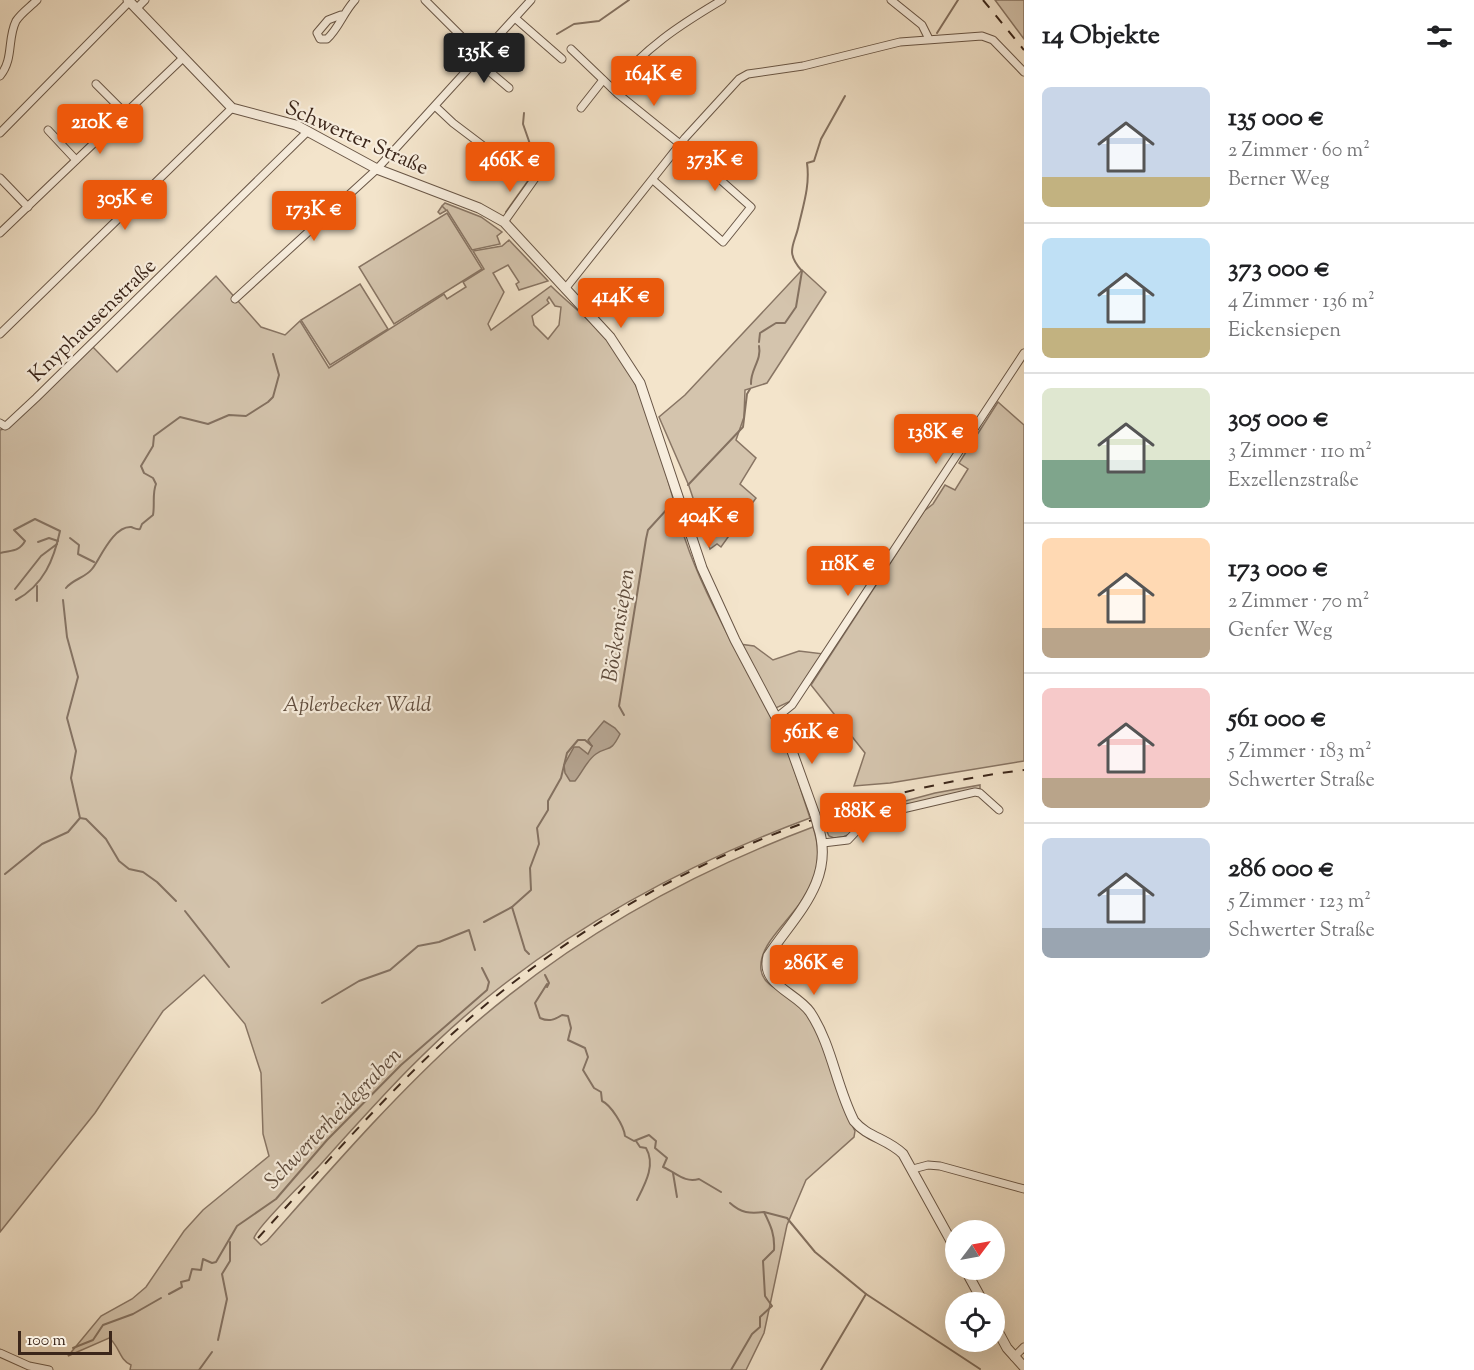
<!DOCTYPE html>
<html lang="de">
<head>
<meta charset="utf-8">
<style>
  :root { --surface:#fff; --page:#f2f2f2; --text:#202124; --muted:#757577; --line:#e0e0e0; --accent:#ea580c }
  body { margin:0; font-family:"Sorts Mill Goudy",serif; background:var(--page); color:var(--text); height:100vh; display:flex; flex-direction:column; font-size:22px; white-space:nowrap }
  * { box-sizing:border-box; margin:0 }
  p { font-size:20px; color:var(--muted) }
  .icon { flex:none; width:33px; height:33px; fill:none; stroke:currentColor; stroke-width:2; stroke-linecap:round; stroke-linejoin:round }
  .map { position:relative; flex:1; overflow:hidden }
  .panel { display:flex; flex-direction:column; background:var(--surface); width:450px }
  .panel>* { flex:none }
  .needle { width:39px; rotate:58deg }
  .buttons { position:absolute; left:945px; top:1220px; display:grid; gap:12px }
  .buttons a { display:grid; place-items:center; width:60px; height:60px; border-radius:50%; background:var(--surface); box-shadow:0 6px 24px #0002; font-size:30px }
  .scale { position:absolute; left:18px; bottom:15px; width:94px; box-sizing:border-box; padding-left:6px; border:3px solid #3b261a; border-top:0; font-size:16px; line-height:21px; white-space:nowrap; color:#3b261a; -webkit-text-stroke:4px #f7eddd; paint-order:stroke }
  .price { position:absolute; translate:-50% -51px; padding:0 14px; border-radius:6px; background:var(--accent); color:#fff; font-size:20px; line-height:39px; filter:drop-shadow(0 2px 3px #0008) }
  .price::after { content:''; position:absolute; left:50%; top:36px; width:18px; height:14px; margin-left:-9px; background:inherit; clip-path:polygon(0 0,100% 0,50% 100%) }
  .price.active { background:#222; color:#fff }
  ul { padding:0; list-style:none }
  li { display:flex; align-items:center; gap:18px; height:150px; padding:0 18px }
  li+li { border-top:2px solid var(--line) }
  li span { display:grid; place-items:center; flex:none; width:168px; height:120px; border-radius:9px; color:#555 }
  li>.icon { margin-inline-start:auto }
  span .icon { width:72px; height:72px; fill:#fffc; stroke-width:1 }
  li b { font-size:26px }
  h2 { display:flex; justify-content:space-between; align-items:center; height:72px; padding:0 18px; font-size:26px }
  main { display:flex; flex:1; min-height:0 }
  .map>svg:first-child { display:block }
  .green { fill:#d4c4ad; stroke:#887564; stroke-width:1.5; fill-rule:evenodd }
  .water { fill:#b4a38f; stroke:#847160; stroke-width:1.5 }
  .lines { fill:none; stroke-linecap:round; stroke-linejoin:round }
  .stream { stroke:#847160; stroke-width:2 }
  .minor-casing { stroke:#695646; stroke-width:9 }
  .tertiary-casing { stroke:#695646; stroke-width:11 }
  .minor { stroke:#f7eddd; stroke-width:7 }
  .tertiary { stroke:#f7eddd; stroke-width:9 }
  .rail { stroke:#3b261a; stroke-width:2; stroke-dasharray:10 10; stroke-linecap:butt }
  .tertiary-bridge-casing { stroke:#695646; stroke-width:11; stroke-linecap:butt }
  .tertiary-bridge { stroke:#f7eddd; stroke-width:9 }
  .labels { text-anchor:middle; stroke-width:4.5; stroke-linejoin:round; paint-order:stroke }
  .street-label { font-size:21px; fill:#3b261a; stroke:#f7eddd }
  .park-label { font-size:21px; font-style:italic; fill:#614e3f; stroke:#f7eddd }
  .water-label { font-size:22px; font-style:italic; fill:#5f4c3d; stroke:#f7eddd }
</style>
</head>
<body>
<main>
<div class="map">
<svg width="1024" height="1370" viewBox="0 0 1024 1370">
  <rect width="100%" height="100%" fill="#f3e4cb"/>
  <filter id="stains"><feTurbulence type="fractalNoise" baseFrequency=".00333" numOctaves="4"/><feColorMatrix values="0 0 0 0 .2 0 0 0 0 .09 0 0 0 0 .02 0 0 0 .5 -.17"/></filter>
  <radialGradient id="worn" r=".72"><stop offset=".6" stop-color="#630" stop-opacity="0"/><stop offset="1" stop-color="#630" stop-opacity=".3"/></radialGradient>
  <g class="green">
    <polygon points="995,0 1024,0 1024,39"/>
    <polygon points="445,203 481,217 502,232 497,236 500,244 472,250 447,210 440,214 438,212 442,206 446,210 442,206"/>
    <polygon points="447,213 482,269 394,324 359,267"/>
    <path d="M509 240 548 281 519 290 516 284 519 282 508 265 493 273 504 292 488 324 491 330 551 286C573 308 602 328 619 354 654 410 665 477 685 539 697 575 715 610 732 643L754 646 773 660 799 651 824 654 791 701 769 711 791 760 810 818C697 860 589 917 494 992 429 1043 375 1104 320 1165 308 1178 257 1226 254 1238L261 1245 267 1241C330 1170 393 1097 464 1033 566 942 685 875 813 827 838 901 756 928 761 970 764 990 791 992 801 1005 824 1032 833 1073 845 1105 849 1113 851 1124 855 1131L854 1137 806 1180 787 1225 764 1333 746 1370H130L131 1365C119 1360 119 1345 109 1338L68 1356 101 1316 132 1299 146 1287 184 1231 203 1210 269 1156 263 1134 261 1073 245 1024 204 975 163 1011 95 1113 0 1232V430L7 428 92 346 117 372 216 276 261 327 285 335 300 321 329 368 444 294 447 299 466 287 463 282 484 269 473 251 502 246ZM549 297 555 306 561 307 559 325 548 339 534 325 532 316 549 303 547 300Z"/>
    <polygon points="802,270 826,292 767,383 745,390 744,417 736,440 756,458 740,484 756,498 721,547 717,544 710,549 689,486 659,417 685,395"/>
    <polygon points="360,284 388,329 330,365 301,320"/>
    <polygon points="998,402 1024,425 1024,761 890,783 854,786 865,753 811,685 924,511 933,504 945,485 955,490 968,469 959,463"/>
    <polygon points="980,785 980,789 872,815 852,833 843,837 834,838 829,836 823,823 935,793"/>
  </g>
  <path class="water" d="M604 721 615 728 620 734C610 754 609 745 596 754 587 760 582 773 575 781H570L565 773 564 765 574 747H579L588 754 592 746 588 740Z"/>
  <g class="lines">
    <g class="stream">
      <polyline points="937,33 958,0"/>
      <polyline points="557,34 574,24 599,21 629,0"/>
      <polyline points="506,212 538,167 523,124 524,113"/>
      <path d="M759 342 760 333 776 323H785L796 307 802 271C784 251 795 245 799 224 804 203 810 184 807 163L814 161 821 139 845 96"/>
      <path d="M751 384C750 370 762 360 759 346"/>
      <polyline points="688,485 743,427 747,394 750,389"/>
      <polyline points="70,538 79,545 78,554 94,562"/>
      <polyline points="38,542 49,538 58,541"/>
      <path d="M0 553C11 550 19 552 25 541L14 530 35 519 60 531C54 559 44 585 16 600"/>
      <polyline points="37,586 37,601"/>
      <path d="M66 588C73 579 85 578 92 569 100 559 113 526 131 527 134 528 137 530 140 529L142 524 153 515C155 504 152 494 156 484L153 478 144 473 141 466 153 446 154 436 180 417 208 424 229 415 246 416 268 402 273 397 279 375 273 354"/>
      <polyline points="15,589 41,556 57,544"/>
      <polyline points="624,715 619,706 646,539 648,530 669,507"/>
      <polyline points="80,818 86,819 106,839 119,861 129,869 143,872 157,882 176,901"/>
      <polyline points="5,874 42,844 68,832 80,818 71,778 76,751 67,718 78,677 67,637 63,600"/>
      <polyline points="185,911 229,967"/>
      <polyline points="484,922 512,907"/>
      <polyline points="529,954 525,950 512,907 531,890 530,868 539,844 537,828 548,810 548,801 561,778 567,753 578,740 585,740 592,746"/>
      <polyline points="545,975 549,983 547,987"/>
      <path d="M547 984 535 1003 540 1018C549 1022 554 1020 562 1015L568 1016 571 1028 568 1040 585 1048 588 1057 583 1070 594 1088 601 1092 602 1101C611 1105 624 1126 625 1136L634 1141 649 1135 656 1141 655 1148 667 1158 663 1167C677 1173 684 1183 699 1179L721 1192"/>
      <polyline points="322,1003 359,981 390,970 418,946 439,942 469,930 475,950"/>
      <path d="M636 1141 640 1147 646 1148C656 1165 645 1184 637 1200"/>
      <polyline points="673,1173 677,1197"/>
      <path d="M730 1203C741 1213 750 1214 764 1212 771 1226 775 1235 774 1250L763 1261 765 1296 772 1306 760 1317V1327L752 1334 731 1370"/>
      <polyline points="764,1212 787,1218 815,1252 866,1294 821,1370"/>
      <polyline points="169,1294 182,1287 181,1282 189,1280 192,1269 201,1270 203,1259 212,1263 216,1262 237,1226 276,1199 327,1140 401,1065 487,990 489,982 482,968"/>
      <polyline points="866,1294 980,1369"/>
      <polyline points="218,1340 227,1299 222,1274 230,1261 230,1242"/>
      <polyline points="73,1348 93,1340 103,1325 133,1314 161,1298"/>
      <polyline points="199,1370 212,1352"/>
    </g>
    <g class="minor-casing">
      <g id="minor">
        <polyline points="425,0 480,55"/>
        <polyline points="891,0 922,25 929,39"/>
        <polyline points="136,9 145,0"/>
        <path d="M341 15 328 20 317 33 320 39H327C339 28 343 13 355 0"/>
        <polyline points="515,18 562,59"/>
        <polyline points="571,49 618,94 680,144 751,207 723,242 653,180"/>
        <polyline points="476,60 509,88"/>
        <path d="M0 76C14 59 7 39 16 21 21 13 30 7 37 0"/>
        <polyline points="96,84 125,113"/>
        <path d="M612 88C645 48 678 26 722 0"/>
        <polyline points="436,107 453,123 486,148"/>
        <polyline points="581,108 603,80"/>
        <polyline points="48,130 76,160"/>
        <polyline points="0,133 129,2"/>
        <polyline points="0,178 28,207"/>
        <polyline points="504,222 536,177"/>
        <polyline points="0,233 183,58"/>
        <polyline points="565,289 685,138 739,79 748,74 803,66 900,42 982,36 993,40 1024,72"/>
        <polyline points="235,299 377,169 531,0"/>
        <polyline points="0,334 232,108"/>
        <polyline points="0,423 5,426 7,425 36,398 308,131"/>
        <polyline points="777,717 792,705 1024,353"/>
        <polyline points="823,843 848,840 866,821 881,814 975,792 980,793 999,810"/>
        <polyline points="913,1169 928,1165 940,1166 1024,1189"/>
        <polyline points="0,1353 29,1366 49,1370"/>
        <polyline points="1014,1357 1024,1347"/>
      </g>
    </g>
    <g class="tertiary-casing">
      <g id="tertiary">
        <polyline points="128,0 232,108 296,125 377,169 479,208 504,222 610,337 640,383 702,568 735,640 788,740 815,815"/>
        <path d="M818 826C836 880 795 915 768 956 760 985 796 992 810 1012 832 1045 836 1086 854 1121 867 1137 888 1139 903 1154L956 1250"/>
        <polyline points="965,1269 983,1302"/>
        <polyline points="994,1324 1007,1348 1024,1367"/>
      </g>
    </g>
    <use href="#minor" class="minor"/>
    <use href="#tertiary" class="tertiary"/>
    <g class="rail">
      <polyline points="983,0 1024,50"/>
      <path d="M258 1238C321 1169 383 1097 452 1034 609 891 814 796 1024 770"/>
    </g>
    <g class="tertiary-bridge-casing">
      <polyline id="tertiary-bridge" points="815,815 818,826"/>
    </g>
    <use href="#tertiary-bridge" class="tertiary-bridge"/>
  </g>
  <g class="labels">
    <g class="street-label">
      <text transform="translate(357 137) rotate(24)" y="7">Schwerter Straße</text>
      <text transform="translate(92 320) rotate(-44)" y="7">Knyphausenstraße</text>
    </g>
    <g class="park-label">
      <text x="357" y="711">Aplerbecker Wald</text>
    </g>
    <g class="water-label">
      <text transform="translate(617 625) rotate(-81)" y="8">Böckensiepen</text>
      <text transform="translate(332 1117) rotate(-46)" y="8">Schwerterheidegraben</text>
    </g>
  </g>
  <rect width="100%" height="100%" filter="url(#stains)"/>
  <rect width="100%" height="100%" fill="url(#worn)"/>
</svg>
<div class="buttons">
<a><svg class="needle" viewBox="-14 -14 28 28"><path d="M0-13l5 13h-10z" fill="#e53935"/><path d="M0 13l5-13h-10z" fill="#757577"/></svg></a>
<a><svg class="icon" aria-label="locate" viewBox="0 0 24 24"><circle cx="12" cy="12" r="6"/><path d="M12 2v4M12 18v4M2 12h4M18 12h4"/></svg></a>
</div>
<div class="scale">100 m</div>
<b class="price active" style="left:484px;top:84px">135K €</b>
<b class="price" style="left:654px;top:107px">164K €</b>
<b class="price" style="left:100px;top:155px">210K €</b>
<b class="price" style="left:715px;top:192px">373K €</b>
<b class="price" style="left:510px;top:193px">466K €</b>
<b class="price" style="left:125px;top:231px">305K €</b>
<b class="price" style="left:314px;top:242px">173K €</b>
<b class="price" style="left:621px;top:329px">414K €</b>
<b class="price" style="left:936px;top:465px">138K €</b>
<b class="price" style="left:709px;top:549px">404K €</b>
<b class="price" style="left:848px;top:597px">118K €</b>
<b class="price" style="left:812px;top:765px">561K €</b>
<b class="price" style="left:863px;top:844px">188K €</b>
<b class="price" style="left:814px;top:996px">286K €</b>
</div>
<section class="panel">
<h2>14 Objekte<svg class="icon" aria-label="filters" viewBox="0 0 24 24"><path d="M4 7h16M4 17h16"/><circle cx="9" cy="7" r="2"/><circle cx="15" cy="17" r="2"/></svg></h2>
<ul>
<li><span style="background:linear-gradient(#c9d6e8 75%,#c2b280 0)"><svg class="icon" aria-label="home" viewBox="0 0 24 24"><path d="M3 11l9-7 9 7M6 9v11h12V9"/></svg></span><div><b>135 000 €</b><p>2 Zimmer · 60 m²</p><p>Berner Weg</p></div></li>
<li><span style="background:linear-gradient(#bfe0f5 75%,#c2b280 0)"><svg class="icon" aria-label="home" viewBox="0 0 24 24"><path d="M3 11l9-7 9 7M6 9v11h12V9"/></svg></span><div><b>373 000 €</b><p>4 Zimmer · 136 m²</p><p>Eickensiepen</p></div></li>
<li><span style="background:linear-gradient(#dfe7d0 60%,#7fa58c 0)"><svg class="icon" aria-label="home" viewBox="0 0 24 24"><path d="M3 11l9-7 9 7M6 9v11h12V9"/></svg></span><div><b>305 000 €</b><p>3 Zimmer · 110 m²</p><p>Exzellenzstraße</p></div></li>
<li><span style="background:linear-gradient(#ffd9b3 75%,#b9a48a 0)"><svg class="icon" aria-label="home" viewBox="0 0 24 24"><path d="M3 11l9-7 9 7M6 9v11h12V9"/></svg></span><div><b>173 000 €</b><p>2 Zimmer · 70 m²</p><p>Genfer Weg</p></div></li>
<li><span style="background:linear-gradient(#f6c9c9 75%,#b9a48a 0)"><svg class="icon" aria-label="home" viewBox="0 0 24 24"><path d="M3 11l9-7 9 7M6 9v11h12V9"/></svg></span><div><b>561 000 €</b><p>5 Zimmer · 183 m²</p><p>Schwerter Straße</p></div></li>
<li><span style="background:linear-gradient(#c9d6e8 75%,#9aa5b1 0)"><svg class="icon" aria-label="home" viewBox="0 0 24 24"><path d="M3 11l9-7 9 7M6 9v11h12V9"/></svg></span><div><b>286 000 €</b><p>5 Zimmer · 123 m²</p><p>Schwerter Straße</p></div></li>
</ul>
</section>
</main>
</body>
</html>
